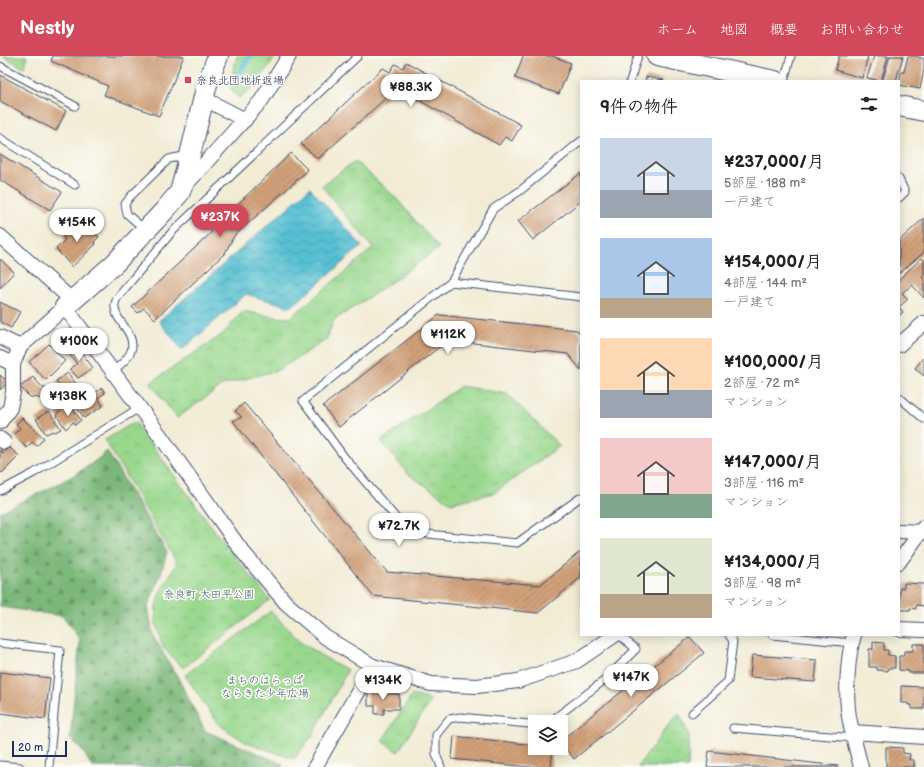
<!DOCTYPE html>
<html lang="ja">
<head>
<meta charset="utf-8">
<style>
  :root { --surface:#fff; --page:#f6f6f6; --text:#222; --muted:#767676; --accent:#d1495b }
  body { margin:0; font-family:"Balsamiq Sans","Klee One",sans-serif; background:var(--page); color:var(--text); height:100vh; display:flex; flex-direction:column; font-size:15px; white-space:nowrap }
  * { box-sizing:border-box; margin:0 }
  p { font-size:13px; color:var(--muted) }
  .icon { flex:none; width:22px; height:22px; fill:none; stroke:currentColor; stroke-width:2; stroke-linecap:round; stroke-linejoin:round }
  .map { position:relative; flex:1; overflow:hidden }
  .panel { position:absolute; left:580px; top:24px; width:320px; height:556px; display:flex; flex-direction:column; background:var(--surface); border-radius:0px; box-shadow:0 2px 10px #0003 }
  .panel>* { flex:none }
  .controls { position:absolute; left:528px; top:659px; display:grid; gap:8px }
  .controls a { display:grid; place-items:center; width:40px; height:40px; border-radius:0px; background:var(--surface); box-shadow:0 2px 10px #0003; font-size:20px }
  .scale { position:absolute; left:12px; bottom:10px; width:55px; box-sizing:border-box; padding-left:4px; border:2px solid #1b2f5e; border-top:0; font-size:11px; line-height:14px; white-space:nowrap; color:#1b2f5e; -webkit-text-stroke:3px #fdfcf7; paint-order:stroke }
  .price { position:absolute; translate:-50% -34px; padding:0 9px; border-radius:14px; background:#fff; color:#222; font-size:13px; line-height:26px; filter:drop-shadow(0 1px 2px #0008) }
  .price::after { content:''; position:absolute; left:50%; top:24px; width:12px; height:9px; margin-left:-6px; background:inherit; clip-path:polygon(0 0,100% 0,50% 100%) }
  .price.selected { background:var(--accent); color:#fff }
  ul { padding:0; list-style:none }
  li { display:flex; align-items:center; gap:12px; height:100px; padding:0 20px }
  li span { display:grid; place-items:center; flex:none; width:112px; height:80px; border-radius:0px; color:#555 }
  li>.icon { margin-inline-start:auto }
  span .icon { width:48px; height:48px; fill:#fffc; stroke-width:1 }
  li b { font-size:17px }
  h2 { display:flex; justify-content:space-between; align-items:center; height:48px; padding:0 20px; font-size:17px }
  header { display:flex; align-items:center; gap:24px; box-sizing:border-box; height:56px; padding:0 20px; background:var(--accent); color:#fff }
  header strong { font-size:19px }
  nav { display:flex; gap:22px; margin-inline-start:auto; font-size:14px }
  .map>svg:first-child { display:block }
  .grass { fill:url(#grass-tufts); stroke:#5a8476 }
  .forest { fill:url(#forest-firs); stroke:#4b746c }
  .park { fill:url(#park-crowns); stroke:#5a8476 }
  .water { fill:url(#water-waves); stroke:#387898 }
  .lines { fill:none; stroke-linecap:round; stroke-linejoin:round }
  .stream { stroke:#56c0d2; stroke-width:5.5 }
  .building { fill:url(#building-hatch) }
  .lane-casing { stroke:#3b4b70; stroke-width:9 }
  .street-casing { stroke:#3b4b70; stroke-width:16 }
  .secondary-casing { stroke:#3b4b70; stroke-width:22 }
  .lane { stroke:#fff; stroke-width:7 }
  .street { stroke:#fff; stroke-width:14 }
  .secondary { stroke:#fff; stroke-width:20 }
  .poi-dot { fill:#d1495b; stroke:#fdfcf7; stroke-width:1.5 }
  .labels { text-anchor:middle; stroke-width:3; stroke-linejoin:round; paint-order:stroke }
  .poi-label { font-size:11px; fill:#1b2f5e; stroke:#fdfcf7; text-anchor:start }
  .park-label { font-size:11px; fill:#3b596a; stroke:#fdfcf7 }
</style>
</head>
<body>
<header>
<strong>Nestly</strong>
<nav><a>ホーム</a><a>地図</a><a>概要</a><a>お問い合わせ</a></nav>
</header>
<div class="map">
<svg width="924" height="711" viewBox="0 0 924 711">
  <defs>
    <pattern id="grass-tufts" width="24" height="20" patternUnits="userSpaceOnUse"><rect width="24" height="20" fill="#9ad88e"/><path d="M3 7l-1-3M5 7V3M7 7l1-3M15 17l-1-3M17 17v-4M19 17l1-3" fill="none" stroke="#84ba7d"/></pattern>
    <pattern id="forest-firs" width="22" height="20" patternUnits="userSpaceOnUse"><rect width="22" height="20" fill="#7bb879"/><path d="M5 1l3.5 6h-7zM16 11l3.5 6h-7z" fill="#649666"/></pattern>
    <pattern id="park-crowns" width="20" height="18" patternUnits="userSpaceOnUse"><rect width="20" height="18" fill="#9ad88e"/><path d="M2 6a3 3 0 1 1 6 0M12 15a3 3 0 1 1 6 0" fill="none" stroke="#84ba7d"/></pattern>
    <pattern id="water-waves" width="16" height="10" patternUnits="userSpaceOnUse"><rect width="16" height="10" fill="#56c0d2"/><path d="M0 5q4-4 8 0t8 0" fill="none" stroke="#469cae"/></pattern>
    <pattern id="building-hatch" width="6" height="6" patternUnits="userSpaceOnUse"><rect width="6" height="6" fill="#d2a179"/><path d="M-1 1l2-2M0 6l6-6M5 7l2-2" fill="none" stroke="#aa8466"/></pattern>
  </defs>
  <rect width="100%" height="100%" fill="#fdfcf7"/>
  <filter id="ink" filterUnits="userSpaceOnUse"><feTurbulence type="fractalNoise" baseFrequency=".025" numOctaves="2"/><feDisplacementMap in="SourceGraphic" scale="8" xChannelSelector="R" yChannelSelector="G"/><feConvolveMatrix kernelMatrix="1 2 1 2 8 2 1 2 1" color-interpolation-filters="sRGB"/></filter>
  <filter id="wash" filterUnits="userSpaceOnUse"><feTurbulence type="fractalNoise" baseFrequency=".012" numOctaves="4" result="noise"/><feDisplacementMap in="SourceGraphic" scale="16" xChannelSelector="R" yChannelSelector="G"/><feGaussianBlur stdDeviation="0.9" result="paint"/><feColorMatrix in="noise" values="0 0 0 0 0 0 0 0 0 0 0 0 0 0 0 0 0 1.4 0 .05"/><feComposite in="paint" operator="in"/></filter>
  <g filter="url(#wash)">
    <rect width="100%" height="100%" fill="#f2ecd5"/>
    <g class="grass">
      <polygon points="237,0 276,0 253,31 239,42 229,31"/>
      <polygon points="355,105 394,140 439,192 383,232 334,264 326,284 278,314 223,329 177,362 150,327 223,278 243,255 273,261 290,262 373,192 322,130"/>
      <polygon points="412,639 431,644 398,696 382,685"/>
    </g>
    <path class="forest" d="M107 395 167 496 160 521 148 550 153 579 163 597 177 620 205 675 283 708 282 711H92L84 697 70 682 80 584 63 560 0 551V456C33 439 80 421 107 395Z"/>
    <g class="park">
      <polygon points="3,0 27,0 24,12"/>
      <polygon points="461,330 507,338 560,390 494,437 451,447 408,418 381,385"/>
      <polygon points="135,366 223,486 270,544 183,612 163,592 155,565 156,550 160,536 177,507 105,384"/>
      <polygon points="271,555 300,586 325,602 348,614 312,680 294,703 245,686 218,668 185,619"/>
      <polygon points="679,657 689,679 688,711 638,711 672,664"/>
    </g>
    <polygon class="water" points="310,132 362,190 291,251 246,238 182,294 159,265"/>
    <g class="lines">
      <polyline class="stream" points="236,22 250,0"/>
    </g>
    <g id="blocks">
      <g class="building">
        <polygon points="53,0 184,0 159,60 104,39 108,30 51,5"/>
        <polygon points="523,0 552,0 571,7 559,38 515,22"/>
        <polygon points="839,0 868,0 862,22 835,14"/>
        <polygon points="874,0 888,0 881,25 867,22"/>
        <polygon points="890,0 903,0 896,25 882,25"/>
        <polygon points="908,0 916,0 924,3 924,14 920,33 899,29 901,16 904,16"/>
        <polygon points="406,6 521,69 512,85 505,81 499,89 397,32 318,103 301,88 383,12 390,16 395,8 403,12"/>
        <polygon points="0,19 66,55 56,75 0,45"/>
        <polygon points="646,21 664,24 663,25 645,25"/>
        <polygon points="291,97 308,114 234,180 225,197 155,263 144,252 138,257 132,251 212,176 203,166 210,158 218,167"/>
        <polygon points="0,98 62,136 50,154 0,124"/>
        <polygon points="581,117 581,145 533,184 518,165"/>
        <polygon points="924,162 924,196 899,218 899,185"/>
        <polygon points="81,163 99,181 94,186 96,188 72,211 56,193 65,184 63,181"/>
        <polygon points="922,202 924,204 924,219 922,221 924,223 924,242 912,229 902,237 908,243 899,251 899,223"/>
        <polygon points="0,203 14,216 0,232"/>
        <polygon points="0,246 20,256 11,272 0,266"/>
        <polygon points="899,251 903,256 899,260"/>
        <polygon points="439,259 577,274 581,279 581,314 568,298 448,284 339,371 323,350"/>
        <polygon points="49,288 65,305 46,324 29,306"/>
        <polygon points="76,289 93,312 78,322 70,313 77,308 67,295"/>
        <polygon points="924,301 924,320 915,312"/>
        <polygon points="68,317 82,336 70,345 56,325"/>
        <polygon points="0,319 8,326 0,334"/>
        <polygon points="33,321 43,332 55,333 55,344 30,341 20,331"/>
        <polygon points="102,332 105,337 98,342 103,350 84,362 76,350"/>
        <polygon points="244,347 387,516 540,529 581,495 581,521 538,557 373,540 233,365 242,361 235,355"/>
        <polygon points="66,350 72,352 81,364 75,369 73,366 66,373 56,359"/>
        <polygon points="49,355 61,373 55,376 53,375 46,378 36,363"/>
        <polygon points="22,362 44,382 37,390 32,386 27,392 13,379 20,372 16,368"/>
        <polygon points="9,391 19,400 2,417 0,415 0,394 3,397"/>
        <polygon points="904,527 924,528 924,550 916,549 916,553 910,552 910,554 899,554 900,532 904,532"/>
        <polygon points="690,581 704,597 574,703 561,687 561,684"/>
        <polygon points="873,586 884,587 884,594 888,594 888,599 895,600 895,612 888,612 888,615 877,614 877,611 869,611 869,593 873,593"/>
        <polygon points="913,588 924,588 924,617 909,617 909,615 899,614 899,600 904,600 904,595 913,595"/>
        <polygon points="752,599 817,604 815,626 750,621"/>
        <polygon points="0,616 50,622 45,663 0,657"/>
        <polygon points="901,630 924,631 924,653 912,653 912,649 908,649 908,647 901,647"/>
        <polygon points="368,635 382,635 382,638 399,638 399,653 384,653 384,658 375,658 375,650 368,650"/>
        <polygon points="454,680 535,689 535,692 553,692 551,711 529,711 452,703"/>
        <polygon points="886,691 903,692 903,697 910,698 909,704 914,704 914,711 886,711"/>
        <polygon points="709,695 838,710 838,711 707,711"/>
      </g>
    </g>
  </g>
  <g filter="url(#ink)">
    <use href="#blocks" fill-opacity="0" stroke="#3b4b70" stroke-width="1"/>
    <g class="lines">
      <g class="lane-casing">
        <g id="lane">
          <polyline points="0,10 75,50"/>
          <polyline points="630,25 638,0"/>
          <polyline points="784,25 791,0"/>
          <polyline points="0,82 75,129"/>
          <polyline points="581,85 521,134 493,153 451,226 303,345 345,402 408,476 517,487 581,441"/>
          <polyline points="899,123 905,136 899,142"/>
          <polyline points="144,173 127,158 125,148 130,141 169,103 188,99"/>
          <polyline points="451,226 581,241"/>
          <path d="M112 316C130 302 140 291 124 270 120 264 115 259 115 251 114 248 116 245 117 242L172 176 358 0"/>
          <polyline points="899,341 924,363"/>
          <polyline points="0,435 34,417 139,352"/>
          <polyline points="772,579 852,587"/>
          <polyline points="0,587 60,594 49,711"/>
          <polyline points="692,657 728,625 733,585 729,579"/>
          <polyline points="545,666 551,665 606,623 636,593 619,579"/>
          <polyline points="733,672 854,682"/>
          <polyline points="0,709 20,711"/>
          <polyline points="441,711 436,698 436,679 449,663 460,661 529,668 535,668"/>
        </g>
      </g>
      <g class="street-casing">
        <g id="street">
          <polyline points="203,42 245,64"/>
          <polyline points="183,132 261,45 289,0"/>
          <polyline points="0,180 73,245"/>
          <polyline points="0,281 20,291"/>
          <polyline points="899,289 924,267"/>
          <polyline points="0,302 13,308"/>
          <polyline points="0,366 10,352 13,336 13,308 20,291 65,251 159,378 242,495 286,547 325,581 373,610 431,628 477,630 518,625 577,605 615,579"/>
          <polyline points="0,383 4,386"/>
          <polyline points="899,475 924,476"/>
          <polyline points="899,506 924,471"/>
          <polyline points="899,573 924,574"/>
          <path d="M854 579C847 602 845 642 850 666 853 681 857 696 861 711"/>
          <polyline points="853,676 924,681"/>
          <polyline points="315,711 373,610"/>
        </g>
      </g>
      <g class="secondary-casing">
        <g id="secondary">
          <polyline points="657,0 775,25"/>
          <polyline points="899,50 924,55"/>
          <polyline points="65,251 114,208 165,154 180,136 190,99 207,28 218,0"/>
        </g>
      </g>
      <use href="#lane" class="lane"/>
      <use href="#street" class="street"/>
      <use href="#secondary" class="secondary"/>
    </g>
  </g>
  <rect class="poi-dot" x="184" y="20" width="8" height="8" rx="2"/>
  <g class="labels">
    <g class="poi-label">
      <text x="196" y="28">奈良北団地折返場</text>
    </g>
    <g class="park-label">
      <text x="209" y="542">奈良町 大田平公園</text>
      <text x="265" y="628">まちのはらっぱ<tspan x="265" dy="13">ならきた少年広場</tspan></text>
    </g>
  </g>
</svg>
<div class="controls">
<a><svg class="icon" aria-label="layers" viewBox="0 0 24 24"><path d="M12 4l9 5-9 5-9-5zM3 14l9 5 9-5"/></svg></a>
</div>
<div class="scale">20 m</div>
<b class="price" style="left:411px;top:52px">¥88.3K</b>
<b class="price selected" style="left:220px;top:182px">¥237K</b>
<b class="price" style="left:77px;top:187px">¥154K</b>
<b class="price" style="left:448px;top:299px">¥112K</b>
<b class="price" style="left:79px;top:306px">¥100K</b>
<b class="price" style="left:68px;top:361px">¥138K</b>
<b class="price" style="left:399px;top:491px">¥72.7K</b>
<b class="price" style="left:631px;top:642px">¥147K</b>
<b class="price" style="left:383px;top:645px">¥134K</b>
<section class="panel">
<h2>9件の物件<svg class="icon" aria-label="filters" viewBox="0 0 24 24"><path d="M4 7h16M4 17h16"/><circle cx="9" cy="7" r="2"/><circle cx="15" cy="17" r="2"/></svg></h2>
<ul>
<li><span style="background:linear-gradient(#c9d6e8 65%,#9aa5b1 0)"><svg class="icon" aria-label="home" viewBox="0 0 24 24"><path d="M3 11l9-7 9 7M6 9v11h12V9"/></svg></span><div><b>¥237,000/月</b><p>5部屋 · 188 m²</p><p>一戸建て</p></div></li>
<li><span style="background:linear-gradient(#a9c7e8 75%,#b9a48a 0)"><svg class="icon" aria-label="home" viewBox="0 0 24 24"><path d="M3 11l9-7 9 7M6 9v11h12V9"/></svg></span><div><b>¥154,000/月</b><p>4部屋 · 144 m²</p><p>一戸建て</p></div></li>
<li><span style="background:linear-gradient(#ffd9b3 65%,#9aa5b1 0)"><svg class="icon" aria-label="home" viewBox="0 0 24 24"><path d="M3 11l9-7 9 7M6 9v11h12V9"/></svg></span><div><b>¥100,000/月</b><p>2部屋 · 72 m²</p><p>マンション</p></div></li>
<li><span style="background:linear-gradient(#f6c9c9 70%,#7fa58c 0)"><svg class="icon" aria-label="home" viewBox="0 0 24 24"><path d="M3 11l9-7 9 7M6 9v11h12V9"/></svg></span><div><b>¥147,000/月</b><p>3部屋 · 116 m²</p><p>マンション</p></div></li>
<li><span style="background:linear-gradient(#dfe7d0 70%,#b9a48a 0)"><svg class="icon" aria-label="home" viewBox="0 0 24 24"><path d="M3 11l9-7 9 7M6 9v11h12V9"/></svg></span><div><b>¥134,000/月</b><p>3部屋 · 98 m²</p><p>マンション</p></div></li>
</ul>
</section>
</div>
</body>
</html>
